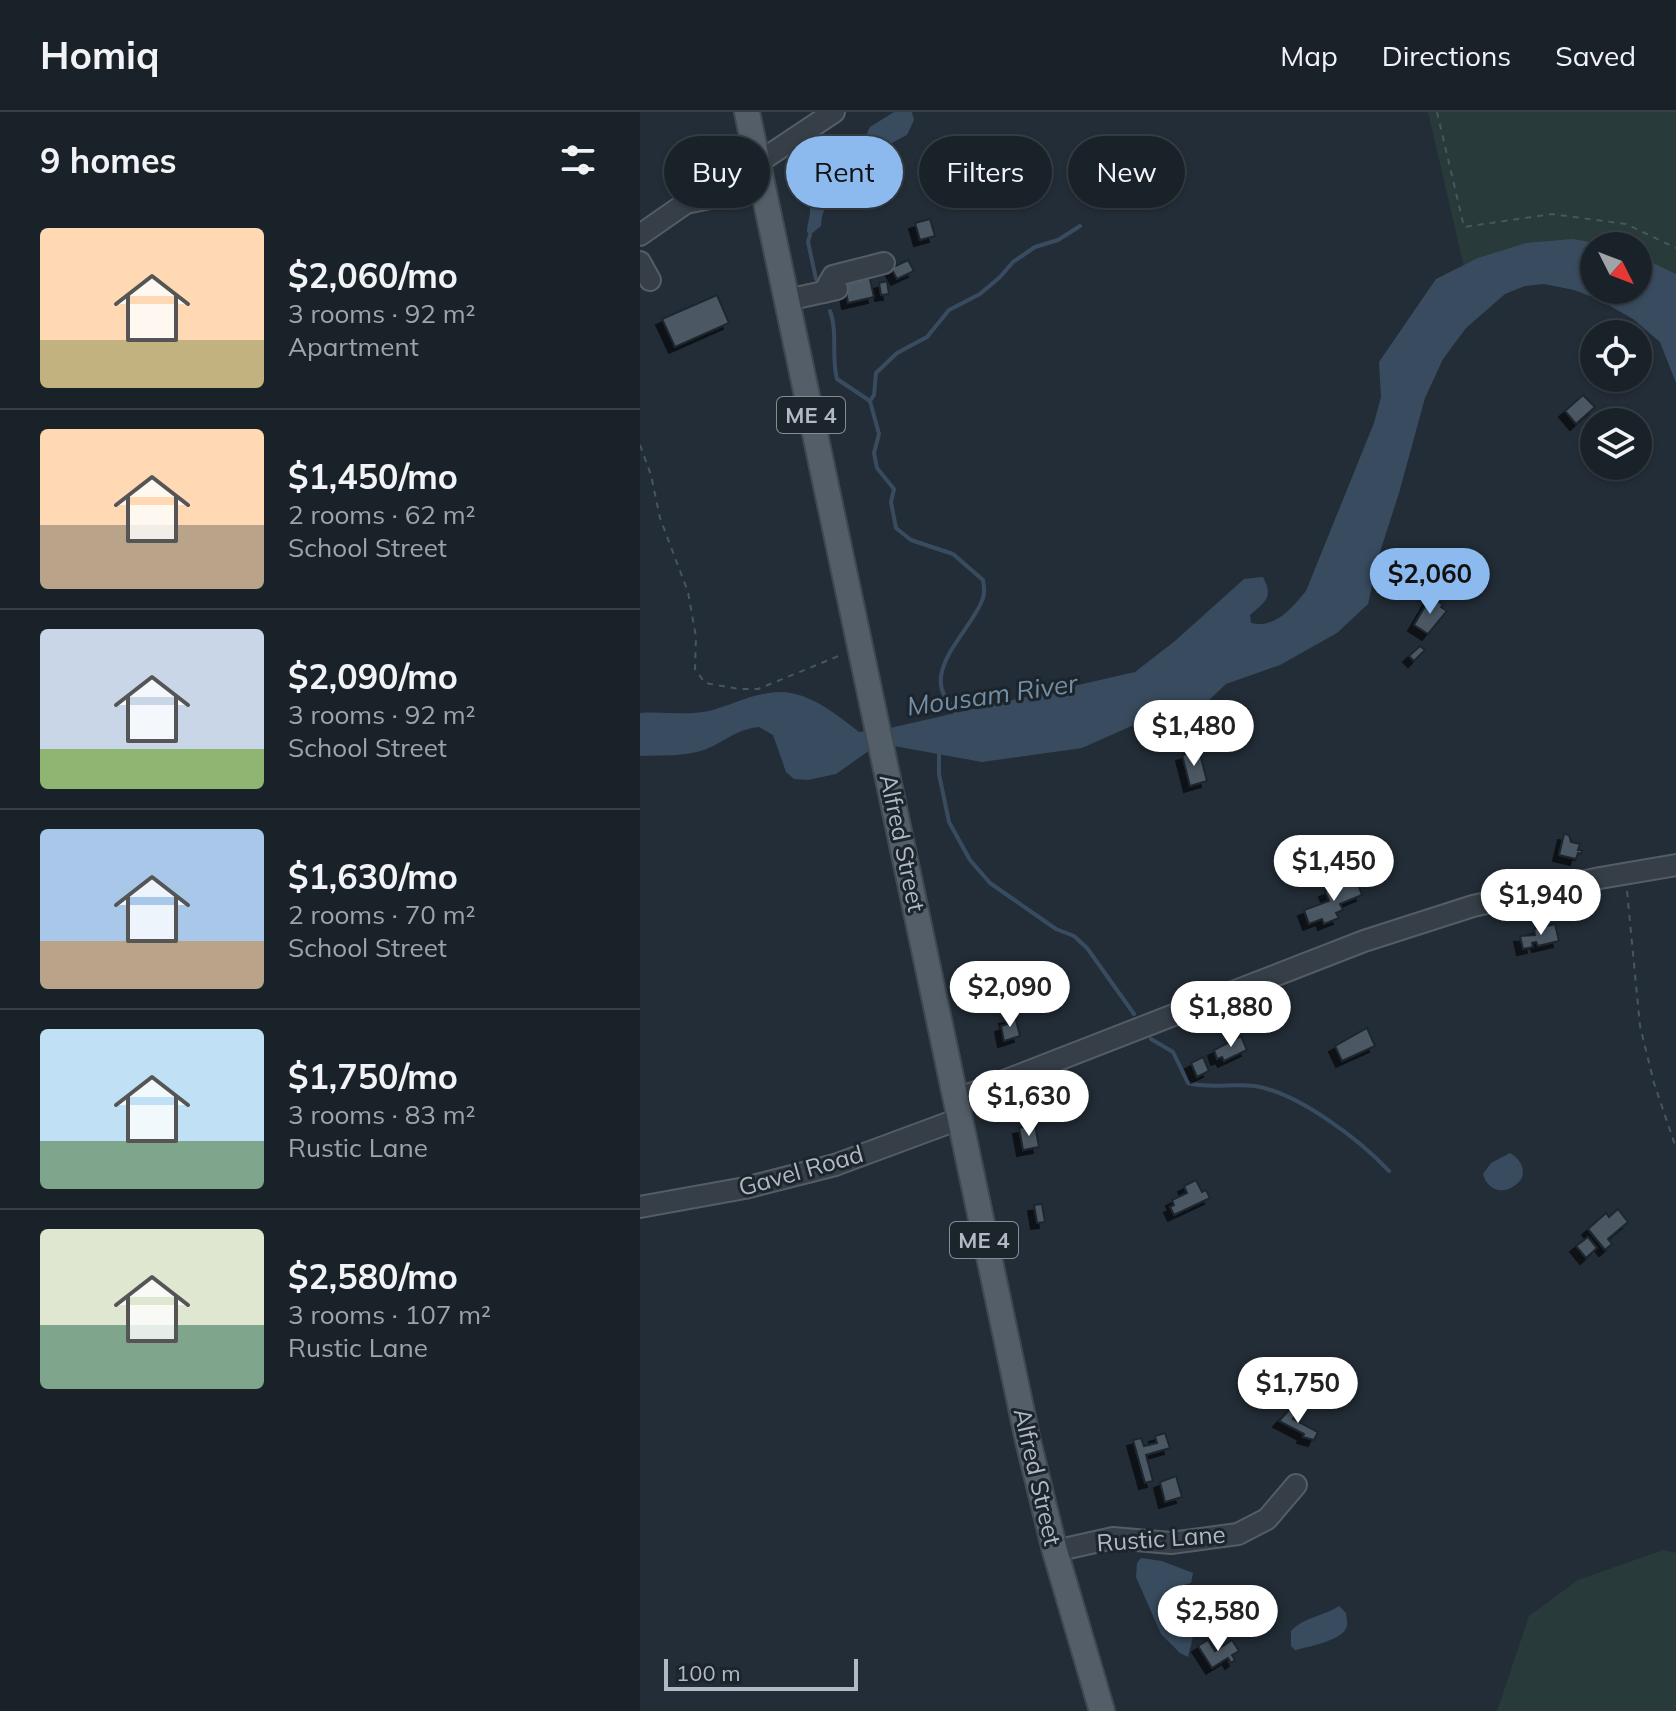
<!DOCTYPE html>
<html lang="en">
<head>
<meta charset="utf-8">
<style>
  :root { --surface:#1a2229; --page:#272f35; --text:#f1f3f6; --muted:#9fa4a8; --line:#383f46; --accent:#8cbaee }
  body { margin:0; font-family:Mulish,sans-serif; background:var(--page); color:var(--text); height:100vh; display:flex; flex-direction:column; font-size:30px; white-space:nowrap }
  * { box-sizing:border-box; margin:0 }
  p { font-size:26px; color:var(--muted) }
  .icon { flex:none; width:44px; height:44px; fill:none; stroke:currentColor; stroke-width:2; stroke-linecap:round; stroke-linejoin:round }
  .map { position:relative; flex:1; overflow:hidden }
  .details { display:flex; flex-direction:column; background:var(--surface); width:640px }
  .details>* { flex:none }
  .banner { position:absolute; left:24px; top:24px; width:760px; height:72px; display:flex; gap:16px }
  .needle { width:52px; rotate:132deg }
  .controls { position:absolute; left:940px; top:120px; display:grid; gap:16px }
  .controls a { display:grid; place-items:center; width:72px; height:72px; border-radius:50%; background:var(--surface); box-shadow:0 2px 6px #0004,0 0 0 2px var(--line); font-size:40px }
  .scale { position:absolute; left:24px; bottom:20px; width:194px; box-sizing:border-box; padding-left:8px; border:4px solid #b1bac4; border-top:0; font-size:22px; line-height:28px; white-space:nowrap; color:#b1bac4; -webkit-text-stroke:6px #1c242c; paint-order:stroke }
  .price { position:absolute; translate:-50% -68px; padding:0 18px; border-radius:28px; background:#fff; color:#222; font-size:26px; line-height:52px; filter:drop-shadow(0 2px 4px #0008) }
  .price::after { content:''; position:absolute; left:50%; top:48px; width:24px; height:18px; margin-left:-12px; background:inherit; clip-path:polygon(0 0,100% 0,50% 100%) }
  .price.active { background:var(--accent); color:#111 }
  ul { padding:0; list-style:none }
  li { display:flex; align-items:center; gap:24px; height:200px; padding:0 40px }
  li+li { border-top:2px solid var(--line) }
  li span { display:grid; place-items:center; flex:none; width:224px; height:160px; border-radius:8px; color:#555 }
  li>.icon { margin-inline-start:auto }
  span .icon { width:96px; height:96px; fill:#fffc; stroke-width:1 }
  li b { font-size:34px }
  h2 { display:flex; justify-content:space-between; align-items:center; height:96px; padding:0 40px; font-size:34px }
  .pill { padding:0 28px; border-radius:36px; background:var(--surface); box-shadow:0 2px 6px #0004,0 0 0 2px var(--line); font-size:28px; line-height:72px }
  .pill.active { background:var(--accent); color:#111 }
  header { display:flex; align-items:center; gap:48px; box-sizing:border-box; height:112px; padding:0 40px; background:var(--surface); border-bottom:2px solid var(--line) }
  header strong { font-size:38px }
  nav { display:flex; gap:44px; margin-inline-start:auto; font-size:28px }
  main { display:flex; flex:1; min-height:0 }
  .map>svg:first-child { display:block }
  .green { fill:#283b3a }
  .water { fill:#394c5f }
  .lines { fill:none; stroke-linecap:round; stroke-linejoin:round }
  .stream { stroke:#394c5f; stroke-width:4 }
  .building { fill:#4b5863; stroke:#1e262e; stroke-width:2; filter:url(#shadow) }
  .minor-casing { stroke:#545d65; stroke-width:24 }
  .major-casing { stroke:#404851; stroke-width:28 }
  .path { stroke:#465859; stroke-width:2; stroke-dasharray:6 6; stroke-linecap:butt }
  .minor { stroke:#363f48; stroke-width:20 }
  .major { stroke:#545e68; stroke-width:24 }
  .labels { text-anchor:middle; stroke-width:6; stroke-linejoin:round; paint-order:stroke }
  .shield { fill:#1c242c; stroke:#848d96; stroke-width:2 }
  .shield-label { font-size:22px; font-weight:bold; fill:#b1bac4 }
  .street-label { font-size:24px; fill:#b1bac4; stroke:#1c242c }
  .water-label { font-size:26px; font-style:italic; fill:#748da5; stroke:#1c242c }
</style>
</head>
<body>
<header>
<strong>Homiq</strong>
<nav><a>Map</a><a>Directions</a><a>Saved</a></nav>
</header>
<main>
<section class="details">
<h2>9 homes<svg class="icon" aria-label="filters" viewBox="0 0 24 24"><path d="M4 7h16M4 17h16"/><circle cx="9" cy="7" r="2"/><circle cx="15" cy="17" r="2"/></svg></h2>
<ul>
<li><span style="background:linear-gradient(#ffd9b3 70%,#c2b280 0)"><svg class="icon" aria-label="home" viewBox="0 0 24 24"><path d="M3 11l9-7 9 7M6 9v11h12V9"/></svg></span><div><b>$2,060/mo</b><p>3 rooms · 92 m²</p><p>Apartment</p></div></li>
<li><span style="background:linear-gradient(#ffd9b3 60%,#b9a48a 0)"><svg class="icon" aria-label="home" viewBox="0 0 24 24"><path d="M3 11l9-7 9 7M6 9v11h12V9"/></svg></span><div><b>$1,450/mo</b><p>2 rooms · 62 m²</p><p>School Street</p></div></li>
<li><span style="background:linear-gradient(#c9d6e8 75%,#8fb573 0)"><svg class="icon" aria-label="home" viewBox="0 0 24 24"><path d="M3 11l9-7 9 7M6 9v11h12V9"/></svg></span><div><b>$2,090/mo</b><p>3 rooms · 92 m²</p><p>School Street</p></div></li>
<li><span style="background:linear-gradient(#a9c7e8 70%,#b9a48a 0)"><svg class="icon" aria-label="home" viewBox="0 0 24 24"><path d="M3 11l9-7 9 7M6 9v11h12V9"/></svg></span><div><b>$1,630/mo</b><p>2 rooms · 70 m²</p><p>School Street</p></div></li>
<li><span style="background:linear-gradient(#bfe0f5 70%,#7fa58c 0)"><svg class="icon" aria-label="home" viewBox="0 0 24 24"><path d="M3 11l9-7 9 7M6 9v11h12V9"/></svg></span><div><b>$1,750/mo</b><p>3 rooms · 83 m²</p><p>Rustic Lane</p></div></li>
<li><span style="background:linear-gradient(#dfe7d0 60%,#7fa58c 0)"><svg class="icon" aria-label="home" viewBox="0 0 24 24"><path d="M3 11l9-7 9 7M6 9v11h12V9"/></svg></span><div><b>$2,580/mo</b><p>3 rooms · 107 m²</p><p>Rustic Lane</p></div></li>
</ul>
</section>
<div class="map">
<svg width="1036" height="1599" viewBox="0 0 1036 1599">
  <defs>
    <filter id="shadow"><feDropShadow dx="-6" dy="6" stdDeviation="0" flood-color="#0009"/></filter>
  </defs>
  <rect width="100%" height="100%" fill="#232d37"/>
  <g class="green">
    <polygon points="788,0 1036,0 1036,198 998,173 998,134 954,134 827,168"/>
    <polygon points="1023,1438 1036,1441 1036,1599 857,1599 889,1504 938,1468"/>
  </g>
  <g class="water">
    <path d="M254 0H272L274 8 267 23C251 30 240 41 223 46L220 36 230 15Z"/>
    <path d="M197 37H205L213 43C211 51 210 62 206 69 197 87 182 88 181 114L170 123 167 120C167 111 171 104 170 96L160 87 159 64Z"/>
    <path d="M932 127 976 134H954V178H998V144L1036 162V271L1020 230 993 207 960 188 934 178 904 172 885 174 865 182 826 216 803 247 785 286 759 381 738 446 728 492 697 521 640 553 586 572 568 589 540 608 496 612 442 636 342 650 254 634 230 638 196 662 168 668 154 667 146 660 133 623 119 615C99 617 87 627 71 635 50 645 23 643 0 644V601C24 599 45 604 69 599 89 594 108 584 129 581 164 575 193 600 219 620L250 616 495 560 535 529 604 467 623 465C634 486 625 489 610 503L611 511C635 517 652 496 666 479L734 311 741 285 739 250 796 167 838 146 886 131Z"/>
    <path d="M870 1041C880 1047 885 1055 882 1066 871 1082 849 1084 843 1062L851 1051Z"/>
    <path d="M501 1446 522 1449 553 1461 551 1471 528 1478 531 1480H545C560 1502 554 1522 548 1545L540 1541 521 1522 496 1465 497 1451Z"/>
    <path d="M699 1494 706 1501C706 1502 708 1512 707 1514 704 1528 668 1535 655 1538L651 1534V1519C664 1505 682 1505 699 1494Z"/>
  </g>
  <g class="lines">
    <g class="stream">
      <polyline points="170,123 168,130 176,167"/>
      <path d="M190 199C198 220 191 246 197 267L230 289"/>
      <path d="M316 604 315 596C274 563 333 518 343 486 345 480 344 474 343 468L313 442 271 428 256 416 251 390 254 377 237 356 234 341 239 322 230 289 234 283 236 261 257 241 287 225 309 198 340 182 360 165 373 150 395 135 418 128 440 114"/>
      <polyline points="299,642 299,662 309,710 330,748 350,771 416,817 434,824 447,836 494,902"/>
      <path d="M511 927 533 940 548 971C570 977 592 971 615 974 658 981 719 1027 749 1059"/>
    </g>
  </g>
  <g class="building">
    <polygon points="290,107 295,124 280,128 275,111"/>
    <polygon points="268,148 274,159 257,167 251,156"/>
    <polygon points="229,163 234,185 208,191 204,169"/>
    <polygon points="247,169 249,182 241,183 239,171"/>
    <polygon points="77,183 89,211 35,235 22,207"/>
    <polygon points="943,283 955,295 936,312 925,299"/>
    <polygon points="791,484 803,493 801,495 807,499 788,522 774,513"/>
    <polygon points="780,534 785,538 774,549 769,544"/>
    <polygon points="559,638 567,669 550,674 542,643"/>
    <polygon points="924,722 929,723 931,730 940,732 938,738 942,738 941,742 938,741 936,747 919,743"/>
    <polygon points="716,767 722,783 700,792 703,798 696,801 699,806 684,812 682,807 669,812 664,798 689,789 685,779"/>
    <polygon points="915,812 919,829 898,834 896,830 892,831 893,835 883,837 880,824 895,823 894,817"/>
    <polygon points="375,904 380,924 364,929 361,914 367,912 365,906"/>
    <polygon points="727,916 735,934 702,949 695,934"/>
    <polygon points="601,924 607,938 584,949 582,945 577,947 574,938"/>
    <polygon points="563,945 569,959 557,965 551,951"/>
    <polygon points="395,1013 399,1035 383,1038 379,1016"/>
    <polygon points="556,1068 562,1080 566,1078 570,1086 534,1103 530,1095 534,1093 532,1088 547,1081 544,1074"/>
    <polygon points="402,1092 405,1110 397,1111 394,1093"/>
    <polygon points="978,1097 988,1110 968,1127 972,1132 965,1138 948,1117 966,1101 969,1105"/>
    <polygon points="948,1125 957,1136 946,1146 936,1134"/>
    <polygon points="650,1297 656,1300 653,1307 678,1320 674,1328 663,1325 664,1322 639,1309"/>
    <polygon points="525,1321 530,1336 506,1343 513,1369 505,1371 493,1328 501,1326 504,1334 517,1331 515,1324"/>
    <polygon points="536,1364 542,1385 525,1390 520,1370"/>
    <polygon points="568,1528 575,1539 592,1528 599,1539 592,1543 595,1548 591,1551 588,1546 572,1556 558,1534"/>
  </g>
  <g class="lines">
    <g class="minor-casing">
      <g id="minor">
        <polyline points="119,50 194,0"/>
        <polyline points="46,91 124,75"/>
        <polyline points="0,123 46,91 63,72 116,42"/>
        <polyline points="0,150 10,168"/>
        <polyline points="184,180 193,164 244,151"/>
        <polyline points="147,188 197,177"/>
        <polyline points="315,988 724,829 833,794 960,766 1036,753"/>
        <polyline points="0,1095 105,1076 195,1053 319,1007"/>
        <polyline points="415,1439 473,1426 531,1431 598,1422 627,1407 656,1373"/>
      </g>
    </g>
    <g class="major-casing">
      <polyline id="major" points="107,0 388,1329 415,1439 462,1599"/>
    </g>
    <g class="path">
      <polyline points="797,0 824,115 912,102 986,112 1036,136"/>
      <polyline points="0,333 11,363 20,406 48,480 56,525 55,557 65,571 100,577 118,577 201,543"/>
      <polyline points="987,779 1000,914 1014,971 1036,1036"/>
    </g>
    <use href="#minor" class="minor"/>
    <use href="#major" class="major"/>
  </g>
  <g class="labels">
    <g class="shield">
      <rect x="137" y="285" width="68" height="36" rx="6"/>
      <rect x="310" y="1110" width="68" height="36" rx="6"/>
    </g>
    <g class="shield-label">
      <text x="171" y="311">ME 4</text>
      <text x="344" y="1136">ME 4</text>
    </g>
    <g class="street-label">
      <text transform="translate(262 731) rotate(78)" y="8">Alfred Street</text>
      <text transform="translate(161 1059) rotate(-16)" y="8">Gavel Road</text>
      <text transform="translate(397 1365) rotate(77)" y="8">Alfred Street</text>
      <text transform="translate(521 1427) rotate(-4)" y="8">Rustic Lane</text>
    </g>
    <g class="water-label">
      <text transform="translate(352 583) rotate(-8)" y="9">Mousam River</text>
    </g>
  </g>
</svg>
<div class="controls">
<a><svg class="needle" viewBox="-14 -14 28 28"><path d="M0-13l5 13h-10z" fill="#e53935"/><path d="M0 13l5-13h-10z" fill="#9fa4a8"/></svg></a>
<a><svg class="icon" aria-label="locate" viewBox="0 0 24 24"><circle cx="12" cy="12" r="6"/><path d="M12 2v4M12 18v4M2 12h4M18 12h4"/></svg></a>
<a><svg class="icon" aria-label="layers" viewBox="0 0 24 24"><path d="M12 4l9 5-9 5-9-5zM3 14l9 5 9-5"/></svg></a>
</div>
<div class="scale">100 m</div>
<b class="price active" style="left:790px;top:504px">$2,060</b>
<b class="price" style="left:554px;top:656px">$1,480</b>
<b class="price" style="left:694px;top:791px">$1,450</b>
<b class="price" style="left:901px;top:825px">$1,940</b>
<b class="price" style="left:370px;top:917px">$2,090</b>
<b class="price" style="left:591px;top:937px">$1,880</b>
<b class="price" style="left:389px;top:1026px">$1,630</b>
<b class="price" style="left:658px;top:1313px">$1,750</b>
<b class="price" style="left:578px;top:1541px">$2,580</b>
<div class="banner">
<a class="pill">Buy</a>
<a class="pill active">Rent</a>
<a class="pill">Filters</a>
<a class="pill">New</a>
</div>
</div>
</main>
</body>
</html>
